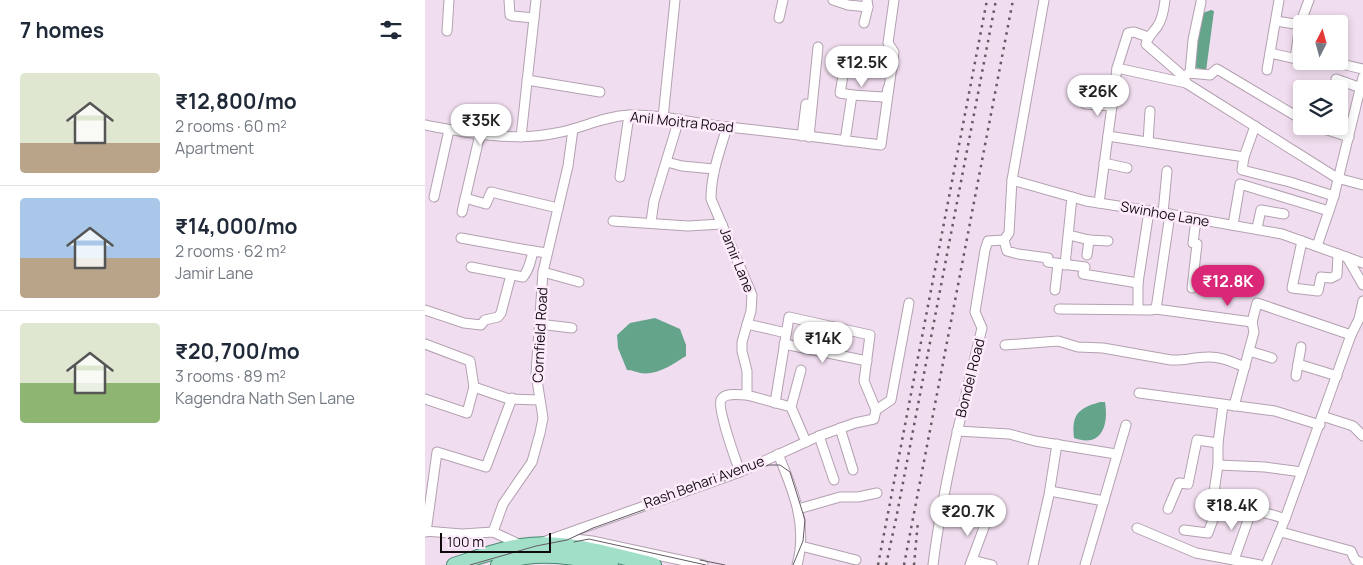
<!DOCTYPE html>
<html lang="en">
<head>
<meta charset="utf-8">
<style>
  :root { --surface:#fff; --page:#f6f6f7; --text:#1f2937; --muted:#747a83; --line:#e0e1e3; --accent:#db2777 }
  body { margin:0; font-family:Manrope,sans-serif; background:var(--page); color:var(--text); height:100vh; display:flex; flex-direction:column; font-size:19px; white-space:nowrap }
  * { box-sizing:border-box; margin:0 }
  p { font-size:16px; color:var(--muted) }
  .icon { flex:none; width:28px; height:28px; fill:none; stroke:currentColor; stroke-width:2; stroke-linecap:round; stroke-linejoin:round }
  .map { position:relative; flex:1; overflow:hidden }
  .sheet { display:flex; flex-direction:column; background:var(--surface); width:425px }
  .sheet>* { flex:none }
  .needle { width:32px; rotate:6deg }
  .fabs { position:absolute; left:868px; top:15px; display:grid; gap:10px }
  .fabs a { display:grid; place-items:center; width:55px; height:55px; border-radius:5px; background:var(--surface); box-shadow:0 2px 8px #0003; font-size:25px }
  .scale { position:absolute; left:15px; bottom:12px; width:111px; box-sizing:border-box; padding-left:5px; border:2px solid #100a0f; border-top:0; font-size:14px; line-height:18px; white-space:nowrap; color:#100a0f; -webkit-text-stroke:4px #feebfc; paint-order:stroke }
  .price { position:absolute; translate:-50% -42px; padding:0 11px; border-radius:18px; background:#fff; color:#222; font-size:16px; line-height:32px; filter:drop-shadow(0 1px 2px #0008) }
  .price::after { content:''; position:absolute; left:50%; top:30px; width:15px; height:11px; margin-left:-8px; background:inherit; clip-path:polygon(0 0,100% 0,50% 100%) }
  .price.current { background:var(--accent); color:#fff }
  ul { padding:0; list-style:none }
  li { display:flex; align-items:center; gap:15px; height:125px; padding:0 20px }
  li+li { border-top:1px solid var(--line) }
  li span { display:grid; place-items:center; flex:none; width:140px; height:100px; border-radius:5px; color:#555 }
  li>.icon { margin-inline-start:auto }
  span .icon { width:60px; height:60px; fill:#fffc; stroke-width:1 }
  li b { font-size:21px }
  h2 { display:flex; justify-content:space-between; align-items:center; height:60px; padding:0 20px; font-size:21px }
  main { display:flex; flex:1; min-height:0 }
  .map>svg:first-child { display:block }
  .water { fill:#63a48b }
  .lines { fill:none; stroke-linecap:round; stroke-linejoin:round }
  .street-casing { stroke:#b3a1b1; stroke-width:11 }
  .primary-casing { stroke:#468770; stroke-width:16 }
  .street { stroke:#fff; stroke-width:9 }
  .primary { stroke:#a1dfc8; stroke-width:14 }
  .tram { stroke:#655a64; stroke-width:1 }
  .rail { stroke:#655a64; stroke-width:2.5; stroke-dasharray:2.5 5; stroke-linecap:butt }
  .labels { text-anchor:middle; stroke-width:5; stroke-linejoin:round; paint-order:stroke }
  .street-label { font-size:14px; fill:#100a0f; stroke:#feebfc }
</style>
</head>
<body>
<main>
<section class="sheet">
<h2>7 homes<svg class="icon" aria-label="filters" viewBox="0 0 24 24"><path d="M4 7h16M4 17h16"/><circle cx="9" cy="7" r="2"/><circle cx="15" cy="17" r="2"/></svg></h2>
<ul>
<li><span style="background:linear-gradient(#dfe7d0 70%,#b9a48a 0)"><svg class="icon" aria-label="home" viewBox="0 0 24 24"><path d="M3 11l9-7 9 7M6 9v11h12V9"/></svg></span><div><b>₹12,800/mo</b><p>2 rooms · 60 m²</p><p>Apartment</p></div></li>
<li><span style="background:linear-gradient(#a9c7e8 60%,#b9a48a 0)"><svg class="icon" aria-label="home" viewBox="0 0 24 24"><path d="M3 11l9-7 9 7M6 9v11h12V9"/></svg></span><div><b>₹14,000/mo</b><p>2 rooms · 62 m²</p><p>Jamir Lane</p></div></li>
<li><span style="background:linear-gradient(#dfe7d0 60%,#8fb573 0)"><svg class="icon" aria-label="home" viewBox="0 0 24 24"><path d="M3 11l9-7 9 7M6 9v11h12V9"/></svg></span><div><b>₹20,700/mo</b><p>3 rooms · 89 m²</p><p>Kagendra Nath Sen Lane</p></div></li>
</ul>
</section>
<div class="map">
<svg width="938" height="565" viewBox="0 0 938 565">
  <rect width="100%" height="100%" fill="#f0ddef"/>
  <g class="water">
    <polygon points="786,10 789,11 781,71 767,66 775,14"/>
    <path d="M230 318 255 329 261 345V356C248 364 232 376 215 373 211 372 207 370 202 370L193 348 192 335 205 323Z"/>
    <path d="M675 402H680C684 426 676 448 649 438 646 414 654 408 675 402Z"/>
  </g>
  <g class="lines">
    <g class="street-casing">
      <g id="street">
        <polyline points="84,0 85,15 88,16 109,18"/>
        <polyline points="408,0 423,5 443,7 442,0"/>
        <path d="M740 0C739 9 737 20 732 27 727 34 723 36 721 44L759 77 761 83 912 178 938 185"/>
        <polyline points="354,18 358,0"/>
        <polyline points="851,21 876,25"/>
        <polyline points="439,23 443,7"/>
        <polyline points="22,31 24,0"/>
        <polyline points="723,37 709,32 703,33 692,68 761,83"/>
        <polyline points="845,53 876,60"/>
        <polyline points="870,59 875,24 884,0"/>
        <polyline points="880,61 891,64"/>
        <polyline points="907,62 938,69"/>
        <polyline points="842,70 854,0"/>
        <polyline points="765,73 768,40 776,2"/>
        <polyline points="759,77 764,73 785,75 792,69 876,119"/>
        <polyline points="911,79 936,88"/>
        <polyline points="102,80 175,92"/>
        <polyline points="427,95 458,97 462,94 463,88"/>
        <polyline points="660,104 687,106"/>
        <polyline points="238,118 250,0"/>
        <path d="M0 125C43 133 88 142 131 133 156 129 178 116 205 115 238 114 270 124 302 127 354 132 405 139 456 145L469 52 463 43 469 0"/>
        <polyline points="890,126 924,137"/>
        <path d="M302 127C295 151 286 173 286 199L327 295 326 311 317 342V351L322 371V395C314 395 300 392 296 400 292 408 311 461 315 472"/>
        <polyline points="377,136 381,104"/>
        <polyline points="683,136 819,157 817,170 865,182 909,196"/>
        <polyline points="96,137 111,0"/>
        <polyline points="384,137 393,47"/>
        <polyline points="420,141 427,95 415,93 420,64 432,63 468,66"/>
        <polyline points="723,142 725,111"/>
        <polyline points="819,157 830,126"/>
        <polyline points="242,162 257,166 289,169"/>
        <polyline points="679,163 702,168"/>
        <polyline points="195,177 204,115"/>
        <polyline points="587,180 661,201 738,213 857,234 938,263"/>
        <polyline points="9,197 24,130"/>
        <polyline points="40,198 61,204 66,192 133,208"/>
        <polyline points="674,203 692,68"/>
        <polyline points="37,212 55,134"/>
        <polyline points="738,213 742,171"/>
        <polyline points="745,214 731,309 827,322 832,303 926,335"/>
        <polyline points="188,221 263,226 297,224"/>
        <polyline points="226,222 229,201 254,119"/>
        <polyline points="808,225 815,184 904,211"/>
        <polyline points="832,228 836,210 859,214"/>
        <polyline points="644,235 664,240 683,241"/>
        <polyline points="36,238 108,251"/>
        <polyline points="579,240 582,251 593,254 623,258 623,262 660,267 658,274 713,283"/>
        <polyline points="877,241 867,288 893,291 896,277 906,278 912,275 913,254"/>
        <polyline points="892,246 909,196 938,77"/>
        <polyline points="662,255 664,240"/>
        <polyline points="922,257 938,285"/>
        <polyline points="640,265 647,197"/>
        <path d="M46 267 98 277C104 270 106 260 108 251L122 253"/>
        <polyline points="118,272 154,282"/>
        <polyline points="767,288 772,244 768,243 771,220"/>
        <polyline points="630,290 633,264"/>
        <polyline points="634,309 726,310 731,309"/>
        <polyline points="713,309 713,283 724,211"/>
        <polyline points="0,310 39,323 56,325 60,320 73,317 76,313 86,275"/>
        <polyline points="114,324 147,328"/>
        <polyline points="322,324 361,333"/>
        <polyline points="0,344 45,361 49,387 84,399 114,400"/>
        <polyline points="359,344 442,361"/>
        <path d="M580 345 633 341 653 347 678 348 746 360C759 361 769 357 782 357 795 356 807 362 820 367"/>
        <polyline points="876,347 873,364 912,376"/>
        <polyline points="824,351 847,358"/>
        <polyline points="871,376 873,364"/>
        <polyline points="714,393 850,411 895,425"/>
        <polyline points="322,395 366,407 381,442"/>
        <polyline points="0,399 42,413 49,387"/>
        <polyline points="809,406 829,332 827,322"/>
        <polyline points="366,407 376,370"/>
        <polyline points="451,410 466,400 484,303"/>
        <polyline points="897,416 928,426 938,436"/>
        <polyline points="415,428 428,470"/>
        <polyline points="532,431 584,434 610,441 691,454"/>
        <polyline points="394,436 409,480"/>
        <path d="M793 443V465L787 505C813 508 836 510 860 519"/>
        <path d="M353 454C368 490 383 525 372 565"/>
        <polyline points="793,465 840,467 877,472"/>
        <polyline points="625,491 679,501"/>
        <polyline points="373,509 415,497 433,497 452,493"/>
        <polyline points="743,509 754,483 763,484 772,440 793,443 798,405"/>
        <polyline points="712,528 771,553 835,565"/>
        <polyline points="759,530 783,533 793,506"/>
        <polyline points="0,531 37,534 68,532 96,545"/>
        <polyline points="1,532 12,452 61,467 87,398"/>
        <polyline points="68,532 78,504 107,462 115,433 118,418 111,374 118,272 143,166 148,129"/>
        <polyline points="856,532 926,551 930,560 938,563"/>
        <polyline points="134,537 167,541 278,565"/>
        <polyline points="118,542 315,472 394,436 430,423 449,419 451,410 439,381 445,335 364,317 350,403"/>
        <polyline points="376,546 431,560"/>
        <polyline points="547,560 567,565"/>
        <polyline points="809,560 827,509"/>
        <path d="M508 565C518 485 538 407 557 328L550 312 560 250 563 241 579 240 584 233 587 180 619 0"/>
        <polyline points="545,565 561,522"/>
        <polyline points="608,565 624,495 632,444"/>
        <polyline points="660,565 701,425"/>
        <polyline points="841,565 860,519 926,335 934,319 938,301"/>
      </g>
    </g>
    <g class="primary-casing">
      <g id="primary">
        <path d="M29 565C51 558 73 549 96 546 140 539 187 555 229 565"/>
        <path d="M73 565C82 562 91 558 100 557 129 553 158 559 186 565"/>
      </g>
    </g>
    <use href="#street" class="street"/>
    <use href="#primary" class="primary"/>
    <g class="tram">
      <polyline points="149,542 164,539 281,565"/>
      <polyline points="275,560 300,565"/>
      <polyline points="45,565 111,546 142,540 168,528 344,465 355,465 365,472 380,520 378,541 368,565"/>
    </g>
    <g class="rail">
      <polyline points="453,565 562,0"/>
      <polyline points="461,565 471,519 571,0"/>
      <polyline points="479,565 588,0"/>
      <polyline points="489,565 493,521"/>
    </g>
  </g>
  <g class="labels">
    <g class="street-label">
      <text transform="translate(257 122) rotate(6)" y="5">Anil Moitra Road</text>
      <text transform="translate(740 214) rotate(10)" y="5">Swinhoe Lane</text>
      <text transform="translate(312 260) rotate(68)" y="5">Jamir Lane</text>
      <text transform="translate(115 335) rotate(-87)" y="5">Cornfield Road</text>
      <text transform="translate(545 378) rotate(-76)" y="5">Bondel Road</text>
      <text transform="translate(279 482) rotate(-20)" y="5">Rash Behari Avenue</text>
    </g>
  </g>
</svg>
<div class="fabs">
<a><svg class="needle" viewBox="-14 -14 28 28"><path d="M0-13l5 13h-10z" fill="#e53935"/><path d="M0 13l5-13h-10z" fill="#747a83"/></svg></a>
<a><svg class="icon" aria-label="layers" viewBox="0 0 24 24"><path d="M12 4l9 5-9 5-9-5zM3 14l9 5 9-5"/></svg></a>
</div>
<div class="scale">100 m</div>
<b class="price" style="left:437px;top:88px">₹12.5K</b>
<b class="price" style="left:673px;top:117px">₹26K</b>
<b class="price" style="left:56px;top:146px">₹35K</b>
<b class="price current" style="left:803px;top:307px">₹12.8K</b>
<b class="price" style="left:398px;top:364px">₹14K</b>
<b class="price" style="left:807px;top:531px">₹18.4K</b>
<b class="price" style="left:543px;top:537px">₹20.7K</b>
</div>
</main>
</body>
</html>
